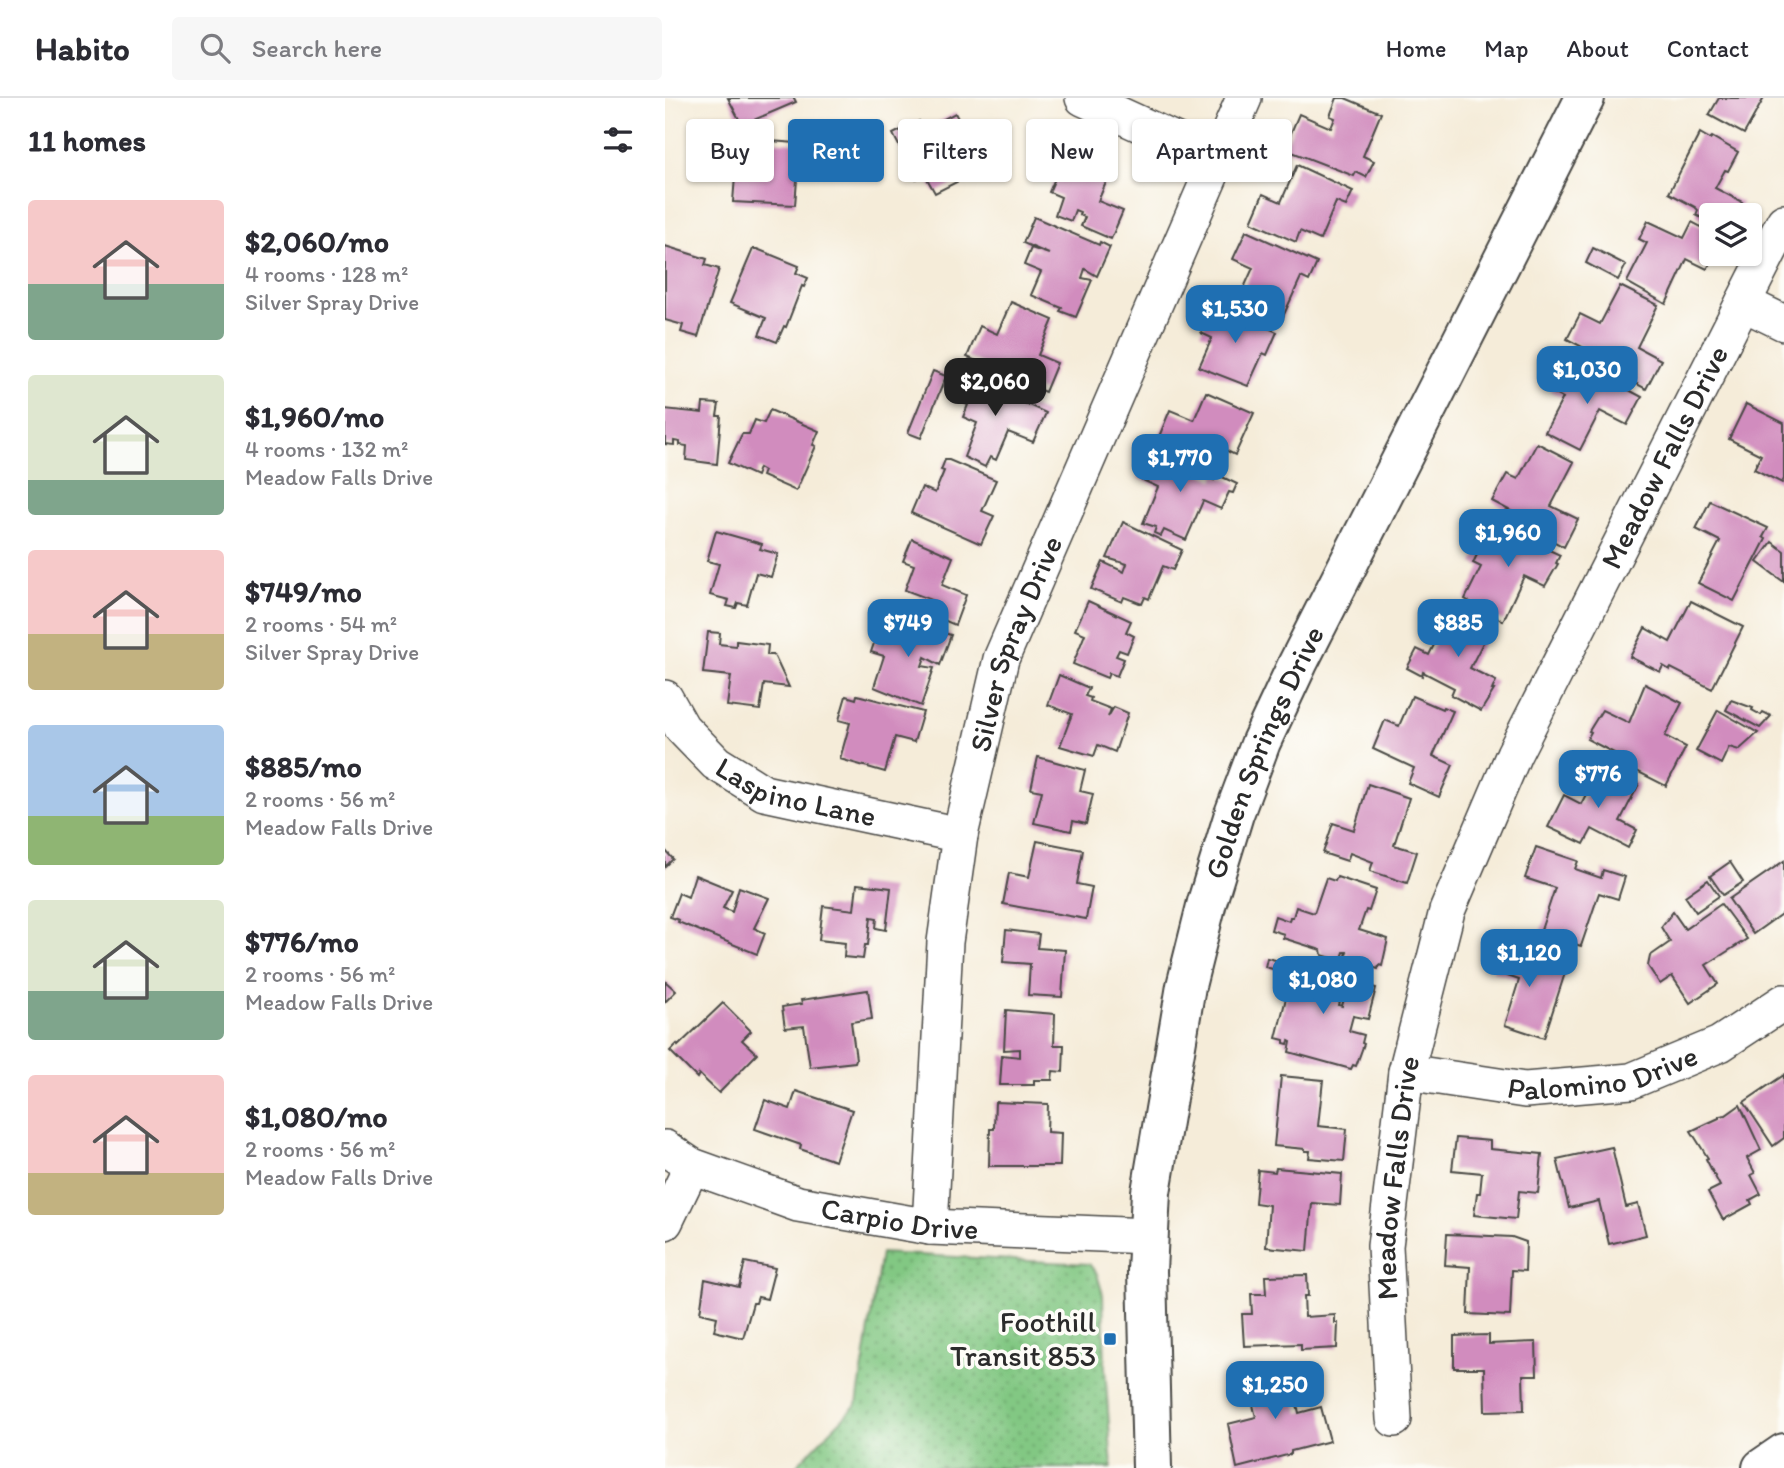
<!DOCTYPE html>
<html lang="en">
<head>
<meta charset="utf-8">
<style>
  :root { --surface:#fff; --page:#f7f7f7; --text:#2b2b33; --muted:#7c7c81; --line:#e1e1e2; --accent:#1f6fb2 }
  body { margin:0; font-family:Itim,sans-serif; background:var(--page); color:var(--text); height:100vh; display:flex; flex-direction:column; font-size:26px; white-space:nowrap }
  * { box-sizing:border-box; margin:0 }
  p { font-size:23px; color:var(--muted) }
  .icon { flex:none; width:38px; height:38px; fill:none; stroke:currentColor; stroke-width:2; stroke-linecap:round; stroke-linejoin:round }
  .map { position:relative; flex:1; overflow:hidden }
  .drawer { display:flex; flex-direction:column; background:var(--surface); width:665px }
  .drawer>* { flex:none }
  .top-card { position:absolute; left:21px; top:21px; width:665px; height:63px; display:flex; gap:14px }
  .controls { position:absolute; left:1034px; top:105px; display:grid; gap:14px }
  .controls a { display:grid; place-items:center; width:63px; height:63px; border-radius:7px; background:var(--surface); box-shadow:0 2px 5px #0004; font-size:35px }
  .price { position:absolute; translate:-50% -60px; padding:0 16px; border-radius:14px; background:var(--accent); color:#fff; font-size:23px; line-height:46px; filter:drop-shadow(0 2px 4px #0008) }
  .price::after { content:''; position:absolute; left:50%; top:42px; width:21px; height:16px; margin-left:-10px; background:inherit; clip-path:polygon(0 0,100% 0,50% 100%) }
  .price.on { background:#222; color:#fff }
  ul { padding:0; list-style:none }
  li { display:flex; align-items:center; gap:21px; height:175px; padding:0 28px }
  li span { display:grid; place-items:center; flex:none; width:196px; height:140px; border-radius:7px; color:#555 }
  li>.icon { margin-inline-start:auto }
  span .icon { width:84px; height:84px; fill:#fffc; stroke-width:1 }
  li b { font-size:30px }
  h2 { display:flex; justify-content:space-between; align-items:center; height:84px; padding:0 28px; font-size:30px }
  .chip { padding:0 24px; border-radius:7px; background:var(--surface); box-shadow:0 2px 5px #0004; font-size:24px; line-height:63px }
  .chip.on { background:var(--accent); color:#fff }
  header { display:flex; align-items:center; gap:42px; box-sizing:border-box; height:98px; padding:0 35px; background:var(--surface); border-bottom:2px solid var(--line) }
  header strong { font-size:33px }
  nav { display:flex; gap:38px; margin-inline-start:auto; font-size:24px }
  .search { width:490px; height:63px; background:var(--page); display:flex; align-items:center; gap:18px; box-sizing:border-box; padding:0 24px; border-radius:7px; color:var(--muted); font-size:26px }
  main { display:flex; flex:1; min-height:0 }
  .map>svg:first-child { display:block }
  .grass { fill:url(#grass-dots); stroke:#567a57; stroke-width:2 }
  .building { fill:#d18cbe }
  .lines { fill:none; stroke-linecap:round; stroke-linejoin:round }
  .minor-casing { stroke:#494845; stroke-width:38 }
  .major-casing { stroke:#494845; stroke-width:42 }
  .highway-casing { stroke:#494845; stroke-width:42 }
  .minor { stroke:#fff; stroke-width:35 }
  .major { stroke:#fff; stroke-width:38 }
  .highway { stroke:#fff; stroke-width:38 }
  .poi-dot { fill:#1f6fb2; stroke:#fdfcf7; stroke-width:2.5 }
  .labels { text-anchor:middle; stroke-width:7; stroke-linejoin:round; paint-order:stroke }
  .street-label { font-size:30px; fill:#2b2b2b; stroke:#fdfcf7 }
  .poi-label { font-size:30px; fill:#2b2b2b; stroke:#fdfcf7; text-anchor:end }
</style>
</head>
<body>
<header>
<strong>Habito</strong>
<div class="search"><svg class="icon" aria-label="search" viewBox="0 0 24 24"><circle cx="10" cy="10" r="6"/><path d="M15 15l6 6"/></svg>Search here</div>
<nav><a>Home</a><a>Map</a><a>About</a><a>Contact</a></nav>
</header>
<main>
<section class="drawer">
<h2>11 homes<svg class="icon" aria-label="filters" viewBox="0 0 24 24"><path d="M4 7h16M4 17h16"/><circle cx="9" cy="7" r="2"/><circle cx="15" cy="17" r="2"/></svg></h2>
<ul>
<li><span style="background:linear-gradient(#f6c9c9 60%,#7fa58c 0)"><svg class="icon" aria-label="home" viewBox="0 0 24 24"><path d="M3 11l9-7 9 7M6 9v11h12V9"/></svg></span><div><b>$2,060/mo</b><p>4 rooms · 128 m²</p><p>Silver Spray Drive</p></div></li>
<li><span style="background:linear-gradient(#dfe7d0 75%,#7fa58c 0)"><svg class="icon" aria-label="home" viewBox="0 0 24 24"><path d="M3 11l9-7 9 7M6 9v11h12V9"/></svg></span><div><b>$1,960/mo</b><p>4 rooms · 132 m²</p><p>Meadow Falls Drive</p></div></li>
<li><span style="background:linear-gradient(#f6c9c9 60%,#c2b280 0)"><svg class="icon" aria-label="home" viewBox="0 0 24 24"><path d="M3 11l9-7 9 7M6 9v11h12V9"/></svg></span><div><b>$749/mo</b><p>2 rooms · 54 m²</p><p>Silver Spray Drive</p></div></li>
<li><span style="background:linear-gradient(#a9c7e8 65%,#8fb573 0)"><svg class="icon" aria-label="home" viewBox="0 0 24 24"><path d="M3 11l9-7 9 7M6 9v11h12V9"/></svg></span><div><b>$885/mo</b><p>2 rooms · 56 m²</p><p>Meadow Falls Drive</p></div></li>
<li><span style="background:linear-gradient(#dfe7d0 65%,#7fa58c 0)"><svg class="icon" aria-label="home" viewBox="0 0 24 24"><path d="M3 11l9-7 9 7M6 9v11h12V9"/></svg></span><div><b>$776/mo</b><p>2 rooms · 56 m²</p><p>Meadow Falls Drive</p></div></li>
<li><span style="background:linear-gradient(#f6c9c9 70%,#c2b280 0)"><svg class="icon" aria-label="home" viewBox="0 0 24 24"><path d="M3 11l9-7 9 7M6 9v11h12V9"/></svg></span><div><b>$1,080/mo</b><p>2 rooms · 56 m²</p><p>Meadow Falls Drive</p></div></li>
</ul>
</section>
<div class="map">
<svg width="1119" height="1370" viewBox="0 0 1119 1370">
  <defs>
    <pattern id="grass-dots" width="8" height="8" patternUnits="userSpaceOnUse" patternTransform="scale(1.75)"><rect width="8" height="8" fill="#82c883"/><path d="M2 2h.1M6 6h.1" fill="none" stroke="#6ba36b" stroke-width="1.8" stroke-linecap="round"/></pattern>
  </defs>
  <rect width="100%" height="100%" fill="#fdfcf7"/>
  <filter id="ink" filterUnits="userSpaceOnUse"><feTurbulence type="fractalNoise" baseFrequency=".0143" numOctaves="2"/><feDisplacementMap in="SourceGraphic" scale="14" xChannelSelector="R" yChannelSelector="G"/><feConvolveMatrix kernelMatrix="1 2 1 2 8 2 1 2 1" color-interpolation-filters="sRGB"/></filter>
  <filter id="wash" filterUnits="userSpaceOnUse"><feTurbulence type="fractalNoise" baseFrequency=".00686" numOctaves="4" result="noise"/><feDisplacementMap in="SourceGraphic" scale="28" xChannelSelector="R" yChannelSelector="G"/><feGaussianBlur stdDeviation="1.57" result="paint"/><feColorMatrix in="noise" values="0 0 0 0 0 0 0 0 0 0 0 0 0 0 0 0 0 1.4 0 .05"/><feComposite in="paint" operator="in"/></filter>
  <g filter="url(#wash)">
    <rect width="100%" height="100%" fill="#f5ecd9"/>
    <polygon class="grass" points="216,1155 424,1166 432,1176 438,1197 440,1269 447,1370 129,1370 192,1306"/>
    <g id="blocks">
      <g class="building">
        <polygon points="63,0 129,0 131,4 77,27"/>
        <polygon points="672,0 680,0 716,15 698,58 709,63 701,79 691,74 689,78 619,51 634,16 666,30 670,20 665,18"/>
        <polygon points="1054,0 1099,0 1079,36 1044,17"/>
        <polygon points="290,15 296,26 302,23 326,68 317,73 315,72 270,95 260,77 251,81 228,36 254,23 258,32"/>
        <polygon points="1035,35 1045,41 1047,39 1073,54 1063,73 1060,72 1050,90 1077,104 1073,111 1075,112 1072,117 1046,117 1046,125 1031,117 1033,112 1030,109 1004,95"/>
        <polygon points="79,41 144,46 148,70 133,69 130,107 68,104 72,53 78,54"/>
        <polygon points="414,59 446,73 433,103 458,113 446,141 416,128 420,119 414,117 415,114 410,112 406,123 390,117 396,99 384,94 395,69 408,75"/>
        <polygon points="632,67 688,93 681,108 671,104 655,142 635,133 631,144 586,124 598,96 616,104"/>
        <polygon points="369,119 434,147 435,144 445,149 432,178 420,171 417,180 427,182 411,219 395,213 397,210 366,197 376,174 359,167 366,150 384,156 358,145"/>
        <polygon points="983,123 1019,140 1027,124 1046,134 1046,156 1051,156 1042,171 1022,161 1001,206 962,184 982,145 974,141"/>
        <polygon points="581,133 652,165 644,183 636,179 616,223 574,207 575,204 573,203 588,170 568,161"/>
        <polygon points="0,148 42,161 40,167 54,171 33,239 16,234 18,227 0,222"/>
        <polygon points="928,150 961,167 953,182 921,165"/>
        <polygon points="88,151 92,151 134,168 131,175 143,180 139,189 137,188 121,229 119,228 112,244 94,237 101,220 65,205"/>
        <polygon points="955,188 993,207 972,249 996,262 981,291 922,259 925,253 902,241 915,216 935,226"/>
        <polygon points="346,204 388,222 373,257 392,265 380,294 372,291 373,289 302,259 315,228 332,236"/>
        <polygon points="549,205 612,234 602,257 598,255 583,288 534,269 547,240 536,235"/>
        <polygon points="898,268 937,286 938,284 943,287 945,282 977,299 962,327 935,313 915,352 880,334 898,300 885,293"/>
        <polygon points="268,273 281,278 256,340 243,335"/>
        <polygon points="297,278 313,285 314,282 328,289 329,286 357,299 355,303 381,315 368,344 343,334 331,362 325,359 320,369 299,359 312,325 298,319 303,307 288,300"/>
        <polygon points="541,294 589,315 570,357 558,351 559,346 555,353 526,341 521,352 493,341 505,312 529,322"/>
        <polygon points="38,305 54,306 52,318 56,318 52,366 21,362 22,348 15,347 15,344 9,343 9,347 0,346 0,311 37,315"/>
        <polygon points="1081,306 1119,325 1119,381 1117,385 1089,371 1096,357 1064,341"/>
        <polygon points="105,312 154,333 148,347 151,348 131,393 97,378 99,373 94,370 91,378 63,365 77,336 84,336 90,322 99,325"/>
        <polygon points="872,345 909,364 886,408 913,421 899,449 869,433 871,428 868,425 827,403 842,376 853,381"/>
        <polygon points="486,352 549,382 551,376 572,386 568,395 564,394 556,411 538,403 521,442 499,432 496,438 489,435 491,429 478,425 493,389 473,380"/>
        <polygon points="280,362 284,362 331,382 317,413 329,418 316,446 246,415 257,389 270,395 279,373 276,372"/>
        <polygon points="1045,403 1103,430 1098,439 1101,441 1069,503 1033,485 1055,443 1031,431"/>
        <polygon points="828,423 842,430 841,432 895,457 891,465 893,466 880,488 859,478 838,523 800,501 816,469 808,465"/>
        <polygon points="458,424 517,452 508,472 498,468 484,501 480,499 477,506 459,499 457,504 426,491 438,464 459,474 462,466 442,460"/>
        <polygon points="51,433 97,446 95,451 113,456 106,479 91,475 82,507 73,505 71,510 62,508 64,502 45,497 54,466 42,463"/>
        <polygon points="247,441 288,459 277,487 301,497 290,527 262,515 267,502 240,492 249,467 238,463"/>
        <polygon points="1107,444 1119,453 1119,484 1092,464"/>
        <polygon points="423,503 466,523 461,534 469,538 462,555 454,552 451,558 459,561 452,578 444,575 442,580 408,566 420,536 410,532"/>
        <polygon points="1026,503 1078,529 1047,591 1006,570 1005,572 998,568 995,574 965,559 980,530 1005,544"/>
        <polygon points="788,509 826,529 805,570 831,583 827,592 829,592 816,613 786,597 789,590 758,574 757,578 742,570 752,551 764,557"/>
        <polygon points="217,522 249,533 251,527 286,537 275,567 260,559 257,568 269,570 256,608 209,589 219,558 206,554"/>
        <polygon points="43,534 55,535 54,546 71,548 71,543 103,547 102,557 109,557 124,589 99,586 95,612 62,608 66,578 38,575"/>
        <polygon points="394,577 424,590 420,598 426,600 425,603 446,611 443,619 449,609 463,615 450,654 433,647 429,658 395,648 407,616 383,607"/>
        <polygon points="980,586 1017,605 1000,638 1021,649 1001,688 950,662 953,657 922,641 926,634 924,633 937,612 964,625"/>
        <polygon points="192,597 258,614 249,644 230,639 220,674 175,661 185,625 174,622 181,598 191,601"/>
        <polygon points="747,598 777,611 778,609 788,613 768,658 788,667 774,699 743,685 749,670 708,651 720,622 734,628"/>
        <polygon points="1066,602 1088,610 1087,612 1096,617 1098,614 1106,618 1095,630 1061,612"/>
        <polygon points="1053,612 1093,635 1074,652 1064,649 1056,666 1031,653"/>
        <polygon points="373,659 420,672 415,693 428,696 421,726 408,723 406,733 369,725 377,693 366,691"/>
        <polygon points="937,666 974,686 955,723 972,732 963,750 927,731 919,746 883,729 899,697 916,706"/>
        <polygon points="703,686 744,700 729,747 752,754 742,785 705,773 708,764 685,755 682,763 658,755 668,725 689,732"/>
        <polygon points="372,743 418,752 412,786 427,789 421,821 338,806 344,775 364,779"/>
        <polygon points="871,749 913,763 910,771 936,780 938,772 960,779 953,801 934,795 916,848 875,835 890,790 860,780"/>
        <polygon points="0,752 8,761 0,769"/>
        <polygon points="1119,763 1119,814 1088,836 1064,801"/>
        <polygon points="1065,764 1078,784 1058,797 1045,778"/>
        <polygon points="30,777 67,792 58,810 67,814 74,789 104,800 89,830 100,835 92,856 13,824 14,822 5,819 14,795 23,799"/>
        <polygon points="672,779 711,792 704,813 701,812 694,832 723,841 717,868 714,867 713,871 680,861 682,854 679,854 676,863 657,857 656,852 618,840 619,836 606,832 610,818 624,823 625,819 628,819 631,809 649,815 661,780 670,783"/>
        <polygon points="1043,782 1054,798 1031,814 1020,798"/>
        <polygon points="192,786 226,790 221,832 211,830 212,820 206,819 203,847 200,847 198,861 179,859 180,845 154,842 158,808 189,812"/>
        <polygon points="1056,806 1082,841 1041,867 1053,886 1025,905 1007,878 995,886 983,868 985,858 1005,844 996,829 1008,814 1020,831"/>
        <polygon points="341,832 374,836 372,850 400,852 397,899 363,897 365,866 338,864"/>
        <polygon points="837,843 872,854 868,864 900,875 879,940 840,927 854,882 828,873"/>
        <polygon points="602,860 631,867 630,871 680,884 674,907 677,908 684,883 711,890 703,921 688,918 684,933 699,937 697,945 699,946 691,968 688,967 686,971 624,954 626,944 624,943 623,946 619,945 619,942 611,940 627,876 600,869"/>
        <polygon points="0,883 11,893 0,904"/>
        <polygon points="203,892 207,921 186,924 191,961 190,964 145,969 139,928 120,930 117,909 137,906 136,902"/>
        <polygon points="58,905 86,933 77,942 92,956 54,995 34,976 32,980 5,953 12,946 13,948"/>
        <polygon points="341,912 390,916 389,947 399,947 398,974 388,973 387,982 369,982 369,987 335,987 337,957 355,959 355,951 339,952"/>
        <polygon points="1119,977 1119,1040 1108,1048 1079,1004"/>
        <polygon points="616,978 658,982 653,1028 682,1031 679,1063 644,1060 645,1053 640,1053 640,1051 609,1048"/>
        <polygon points="131,993 187,1012 170,1063 135,1051 136,1047 90,1031 100,1002 125,1011"/>
        <polygon points="330,1004 383,1006 382,1034 396,1035 395,1068 324,1068 325,1031 329,1031"/>
        <polygon points="1075,1007 1096,1052 1082,1060 1090,1075 1086,1077 1096,1096 1085,1102 1087,1106 1058,1122 1043,1094 1055,1088 1041,1061 1043,1060 1026,1033 1054,1020 1054,1018 1061,1017"/>
        <polygon points="791,1040 825,1043 825,1051 877,1056 873,1095 854,1093 851,1121 809,1117 812,1095 815,1095 817,1075 787,1072"/>
        <polygon points="947,1049 961,1109 973,1106 981,1137 944,1146 934,1103 904,1110 892,1061"/>
        <polygon points="611,1070 677,1076 675,1107 647,1105 643,1153 601,1149 604,1107 590,1105 593,1072 610,1074"/>
        <polygon points="782,1136 847,1139 861,1144 860,1173 847,1172 845,1218 803,1216 805,1169 780,1167"/>
        <polygon points="80,1164 110,1170 102,1201 93,1199 91,1205 88,1205 78,1240 49,1233 52,1219 35,1215 40,1181 74,1189"/>
        <polygon points="642,1177 643,1198 639,1198 640,1219 670,1217 670,1225 673,1225 672,1250 636,1252 636,1246 579,1248 577,1216 587,1216 586,1196 601,1196 600,1178"/>
        <polygon points="824,1237 824,1246 871,1244 872,1277 858,1277 859,1312 820,1313 819,1270 789,1270 789,1238"/>
        <polygon points="623,1266 634,1315 656,1309 665,1343 626,1353 626,1356 572,1370 563,1326 591,1319 581,1279"/>
      </g>
    </g>
  </g>
  <g filter="url(#ink)">
    <use href="#blocks" fill-opacity="0" stroke="#494845" stroke-width="2"/>
    <g class="lines">
      <g class="minor-casing">
        <g id="minor">
          <polyline points="418,0 551,61"/>
          <polyline points="1078,205 1119,225"/>
          <path id="s1" d="M0 600 17 630 51 665 99 695 295 737"/>
          <path id="s2" d="M741 974 860 992 966 983 1055 946 1119 904"/>
          <path id="s3" d="M0 1050 27 1068 133 1106 265 1129 484 1138"/>
          <polyline points="0,1124 27,1068"/>
          <path id="s4" d="M265 1129 280 844 295 737 336 561 579 0"/>
          <path id="s5" d="M729 1321 720 1148 741 974 782 813 849 656 1119 124"/>
        </g>
      </g>
      <g class="major-casing">
        <g id="major">
          <path id="s6" d="M487 1370 482 1173 486 1094 521 888 542 804 569 716 596 644 633 565 920 0"/>
        </g>
      </g>
      <g class="highway-casing">
        <polyline id="highway" points="1097,1370 1119,1355"/>
      </g>
      <use href="#minor" class="minor"/>
      <use href="#major" class="major"/>
      <use href="#highway" class="highway"/>
    </g>
  </g>
  <rect class="poi-dot" x="438" y="1234" width="14" height="14" rx="3.5"/>
  <g class="labels">
    <g class="street-label">
      <text dy="10" stroke="none"><textPath href="#s5" startOffset="1018">Meadow Falls Drive</textPath></text>
      <text dy="10" stroke="none"><textPath href="#s4" startOffset="593">Silver Spray Drive</textPath></text>
      <text dy="10" stroke="none"><textPath href="#s6" startOffset="732">Golden Springs Drive</textPath></text>
      <text dy="10" stroke="none"><textPath href="#s1" startOffset="170">Laspino Lane</textPath></text>
      <text dy="10" stroke="none"><textPath href="#s2" startOffset="200">Palomino Drive</textPath></text>
      <text dy="10" stroke="none"><textPath href="#s5" startOffset="242">Meadow Falls Drive</textPath></text>
      <text dy="10" stroke="none"><textPath href="#s3" startOffset="248">Carpio Drive</textPath></text>
    </g>
    <g class="poi-label">
      <text x="431" y="1234">Foothill<tspan x="431" dy="34">Transit 853</tspan></text>
    </g>
  </g>
</svg>
<div class="controls">
<a><svg class="icon" aria-label="layers" viewBox="0 0 24 24"><path d="M12 4l9 5-9 5-9-5zM3 14l9 5 9-5"/></svg></a>
</div>
<b class="price" style="left:570px;top:247px">$1,530</b>
<b class="price" style="left:922px;top:308px">$1,030</b>
<b class="price on" style="left:330px;top:320px">$2,060</b>
<b class="price" style="left:515px;top:396px">$1,770</b>
<b class="price" style="left:843px;top:471px">$1,960</b>
<b class="price" style="left:243px;top:561px">$749</b>
<b class="price" style="left:793px;top:561px">$885</b>
<b class="price" style="left:933px;top:712px">$776</b>
<b class="price" style="left:864px;top:891px">$1,120</b>
<b class="price" style="left:658px;top:918px">$1,080</b>
<b class="price" style="left:610px;top:1323px">$1,250</b>
<div class="top-card">
<a class="chip">Buy</a>
<a class="chip on">Rent</a>
<a class="chip">Filters</a>
<a class="chip">New</a>
<a class="chip">Apartment</a>
</div>
</div>
</main>
</body>
</html>
